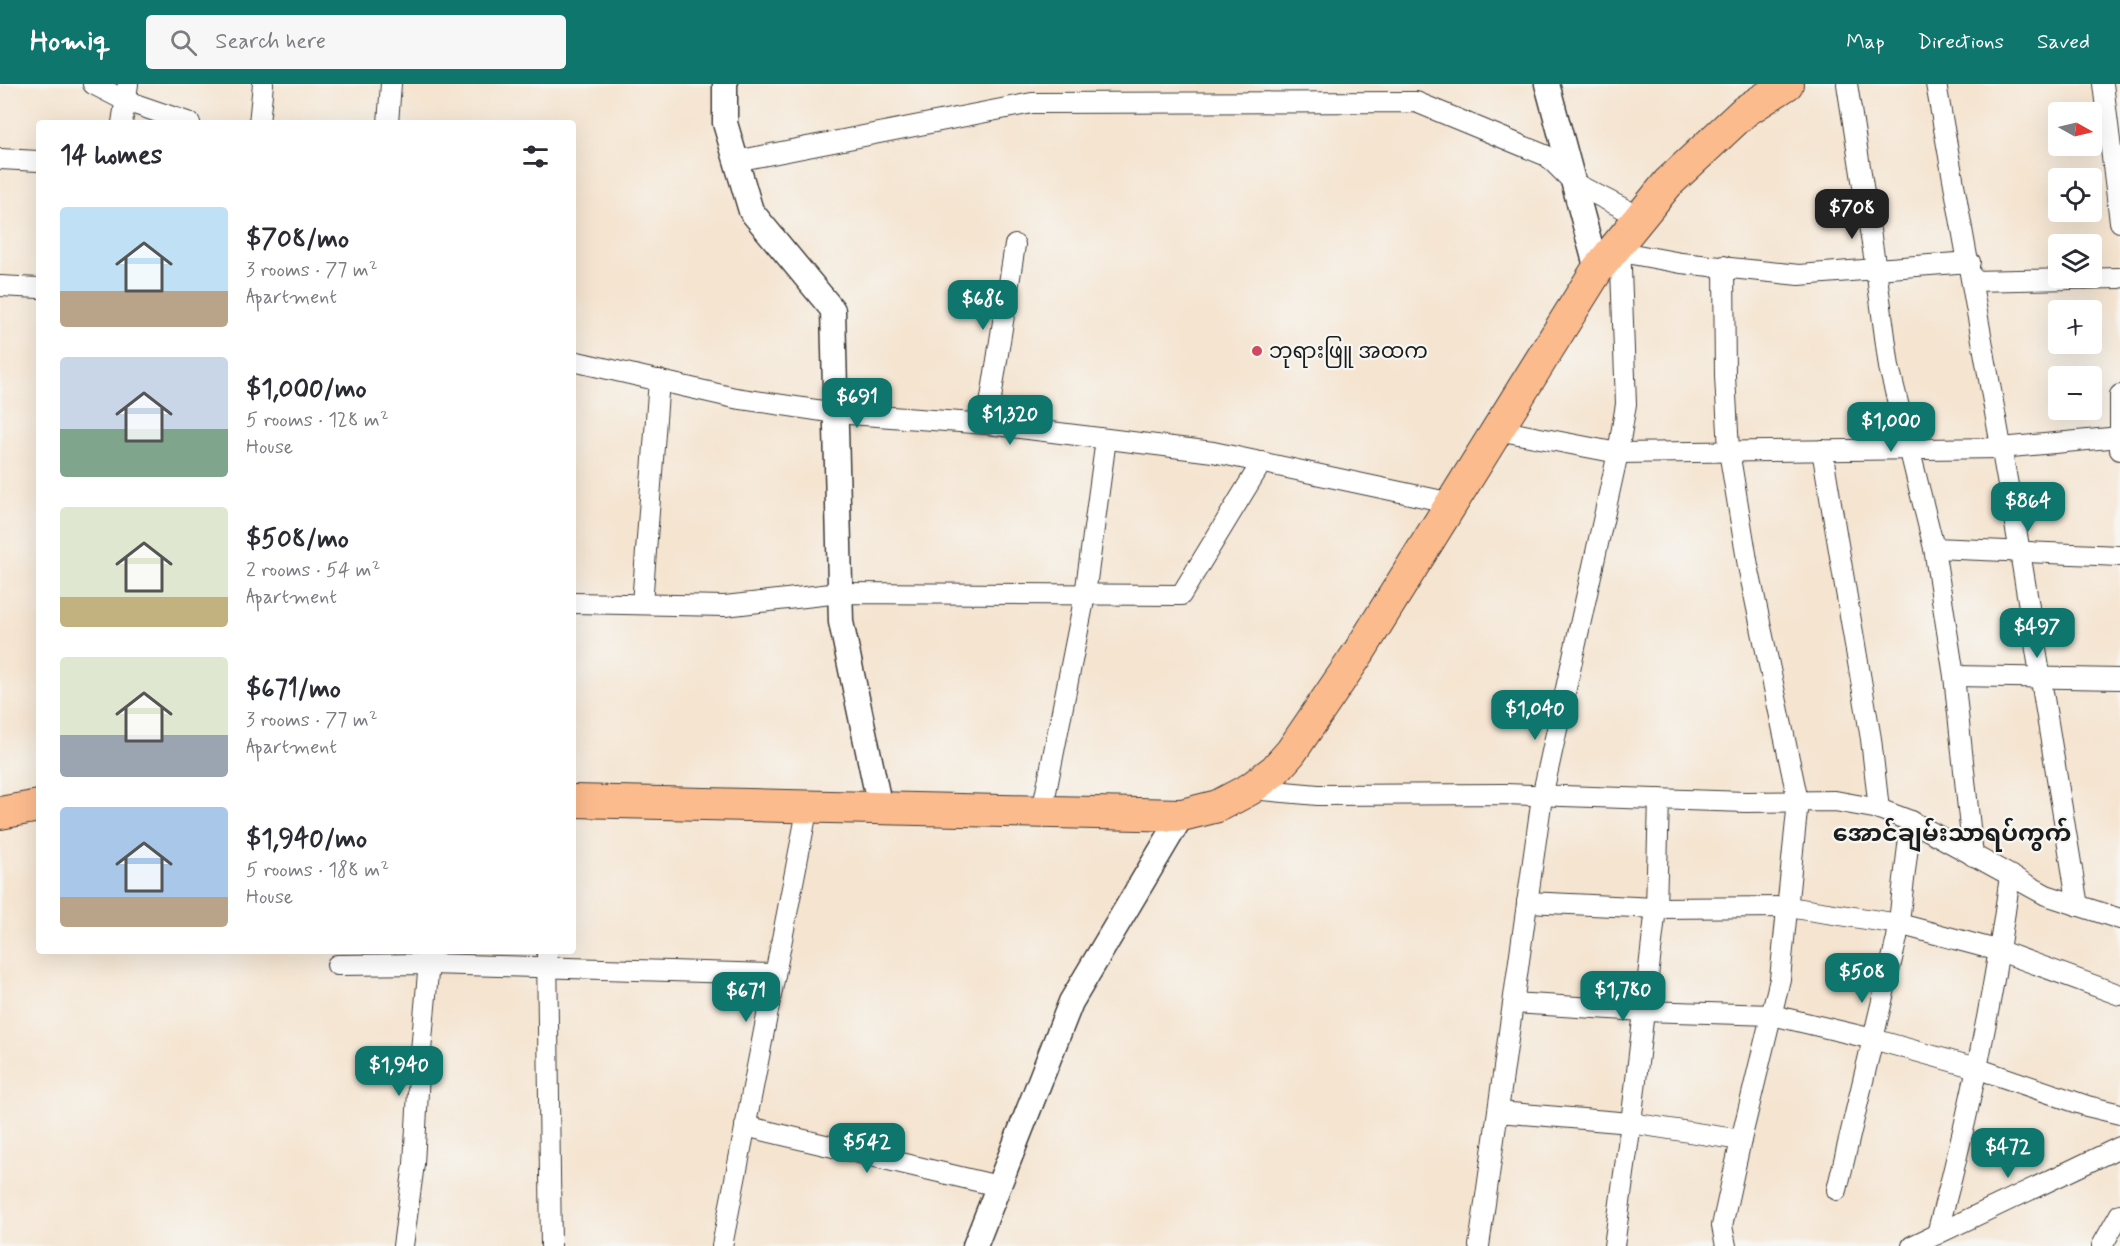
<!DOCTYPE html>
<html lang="en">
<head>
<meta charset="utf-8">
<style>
  :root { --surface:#fff; --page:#f7f7f7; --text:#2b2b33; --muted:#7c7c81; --accent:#0f766e }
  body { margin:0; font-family:Mynerve,"Noto Sans Myanmar",sans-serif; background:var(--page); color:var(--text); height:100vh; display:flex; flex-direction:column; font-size:22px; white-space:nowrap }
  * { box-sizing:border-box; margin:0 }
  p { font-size:20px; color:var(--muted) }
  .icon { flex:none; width:33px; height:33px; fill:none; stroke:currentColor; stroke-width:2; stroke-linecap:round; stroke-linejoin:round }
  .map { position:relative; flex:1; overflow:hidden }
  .drawer { position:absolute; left:36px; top:36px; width:540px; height:834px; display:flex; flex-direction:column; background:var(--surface); border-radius:6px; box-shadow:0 6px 24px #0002 }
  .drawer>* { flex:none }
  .needle { width:39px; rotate:98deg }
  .buttons { position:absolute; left:2048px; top:18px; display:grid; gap:12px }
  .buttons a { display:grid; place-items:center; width:54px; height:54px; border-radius:6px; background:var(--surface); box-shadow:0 6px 24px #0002; font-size:30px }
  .price { position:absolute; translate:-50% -51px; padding:0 14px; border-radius:12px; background:var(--accent); color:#fff; font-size:20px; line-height:39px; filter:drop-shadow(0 2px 3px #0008) }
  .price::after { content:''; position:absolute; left:50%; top:36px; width:18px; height:14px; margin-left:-9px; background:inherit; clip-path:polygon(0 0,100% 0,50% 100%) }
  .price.on { background:#222; color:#fff }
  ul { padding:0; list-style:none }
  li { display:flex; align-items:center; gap:18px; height:150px; padding:0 24px }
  li span { display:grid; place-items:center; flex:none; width:168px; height:120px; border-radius:6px; color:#555 }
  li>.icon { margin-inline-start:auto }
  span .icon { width:72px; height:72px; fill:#fffc; stroke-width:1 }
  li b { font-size:26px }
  h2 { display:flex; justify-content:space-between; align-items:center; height:72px; padding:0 24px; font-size:26px }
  header { display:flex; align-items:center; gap:36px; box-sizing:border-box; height:84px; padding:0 30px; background:var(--accent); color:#fff }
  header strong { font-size:28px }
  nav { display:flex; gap:33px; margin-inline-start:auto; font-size:21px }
  .search { width:420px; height:54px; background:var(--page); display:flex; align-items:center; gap:15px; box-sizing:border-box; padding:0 21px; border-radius:6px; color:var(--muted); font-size:22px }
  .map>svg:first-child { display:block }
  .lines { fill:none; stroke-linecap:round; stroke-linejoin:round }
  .minor-casing { stroke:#3d3a37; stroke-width:22 }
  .tertiary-casing { stroke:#3d3a37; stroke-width:27 }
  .trunk-casing { stroke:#3d3a37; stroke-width:34 }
  .minor { stroke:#fff; stroke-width:20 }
  .tertiary { stroke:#fff; stroke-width:24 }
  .trunk { stroke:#fbbb8d; stroke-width:32 }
  .poi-dot { fill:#d1495b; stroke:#f6f6f2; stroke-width:2 }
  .labels { text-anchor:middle; stroke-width:4.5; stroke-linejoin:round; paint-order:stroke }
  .poi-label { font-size:21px; fill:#1c1c1c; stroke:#f6f6f2; text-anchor:start }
  .quarter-label { font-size:24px; font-weight:bold; fill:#1c1c1c; stroke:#f6f6f2 }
</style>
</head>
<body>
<header>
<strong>Homiq</strong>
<div class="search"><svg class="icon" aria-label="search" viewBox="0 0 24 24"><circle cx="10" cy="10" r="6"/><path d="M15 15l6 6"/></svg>Search here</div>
<nav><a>Map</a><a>Directions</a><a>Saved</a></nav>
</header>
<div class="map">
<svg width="2120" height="1162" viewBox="0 0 2120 1162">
  <rect width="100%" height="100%" fill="#f6f6f2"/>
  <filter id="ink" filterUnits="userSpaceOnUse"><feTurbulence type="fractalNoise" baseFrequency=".0167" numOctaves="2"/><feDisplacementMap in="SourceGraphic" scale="12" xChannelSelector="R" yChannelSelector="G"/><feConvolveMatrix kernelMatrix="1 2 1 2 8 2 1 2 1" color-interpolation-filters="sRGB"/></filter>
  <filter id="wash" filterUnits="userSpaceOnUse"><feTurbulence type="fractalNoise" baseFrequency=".008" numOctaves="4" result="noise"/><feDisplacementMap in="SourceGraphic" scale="24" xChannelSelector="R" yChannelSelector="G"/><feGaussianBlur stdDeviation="1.35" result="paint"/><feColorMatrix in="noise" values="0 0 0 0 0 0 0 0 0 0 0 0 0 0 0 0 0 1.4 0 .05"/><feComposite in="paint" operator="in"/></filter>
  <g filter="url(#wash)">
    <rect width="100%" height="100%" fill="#f5e4d0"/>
  </g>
  <g filter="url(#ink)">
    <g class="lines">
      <g class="minor-casing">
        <g id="minor">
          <polyline points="93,0 126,17 190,39"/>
          <polyline points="1847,0 1876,185 1970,178"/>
          <polyline points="1936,0 2020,468 2078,822"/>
          <polyline points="2103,0 2120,138"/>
          <polyline points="122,39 128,0"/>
          <polyline points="259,39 263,0"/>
          <polyline points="388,39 391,0"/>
          <polyline points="0,75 39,77"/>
          <polyline points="736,77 1032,19 1416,18 1547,72 1574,99 1640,133"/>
          <polyline points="1621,168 1681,179 1799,191 1876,185 1889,283 1934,464 1954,592 1973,772"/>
          <polyline points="1724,182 1725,292 1729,367 1748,482 1798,717 1780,895 1741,1056 1722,1142 1726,1162"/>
          <polyline points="1972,197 2120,194"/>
          <polyline points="0,202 39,204"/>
          <polyline points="573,277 735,314 836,329 987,340 1213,368 1452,419"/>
          <polyline points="987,340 1015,161"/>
          <polyline points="1498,346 1618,369 2001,364 2120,353"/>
          <polyline points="1822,366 1871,655 1879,725"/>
          <polyline points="2120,366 2120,311"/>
          <polyline points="1934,464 2120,472"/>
          <polyline points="573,519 725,522 840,509 1181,511 1262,378"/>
          <polyline points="642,520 659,296"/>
          <polyline points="1954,592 2120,595"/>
          <polyline points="1250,705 1318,711 1505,710 1746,718 1835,717 1879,725 1911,737 2046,811 2120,835"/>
          <polyline points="1042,728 1085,511 1106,355"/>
          <polyline points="1527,818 1656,824 1788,823 1899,840 2000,867 2120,911"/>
          <polyline points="547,867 551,1162"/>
          <polyline points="337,881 429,880 775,890"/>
          <polyline points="1514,919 1643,927 1772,931 1873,955 1976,984 2087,1022 2120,1030"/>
          <polyline points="1498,1028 1631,1039 1741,1056"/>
          <polyline points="745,1042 998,1102"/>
          <polyline points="1837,1106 1897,854 1911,737"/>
          <path d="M1937 1150C1969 1032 1994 912 2010 792"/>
          <polyline points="403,1162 414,1080 419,989 430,867"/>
          <polyline points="722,1162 808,722"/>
          <polyline points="1479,1162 1542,713 1618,369 1626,320 1620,158"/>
          <polyline points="1614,1162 1631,1039 1656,824 1659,715"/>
          <polyline points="1912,1162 2120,1063"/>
          <polyline points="2102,1162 2120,1130"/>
        </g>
      </g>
      <g class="tertiary-casing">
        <g id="tertiary">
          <polyline points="725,0 725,39 751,127 833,226 841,538 880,724"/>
          <polyline points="1547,0 1597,186"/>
          <polyline points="975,1162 1071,918 1182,731"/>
        </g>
      </g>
      <g class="trunk-casing">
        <g id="trunk">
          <polyline points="573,717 1182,731 1218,722 1250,705 1275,686 1291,668 1359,568 1597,186 1668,99 1745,27 1787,0"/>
          <polyline points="0,729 39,722"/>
        </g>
      </g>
      <use href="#minor" class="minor"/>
      <use href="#tertiary" class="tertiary"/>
      <use href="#trunk" class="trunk"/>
    </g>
  </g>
  <circle class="poi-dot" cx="1257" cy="267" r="6"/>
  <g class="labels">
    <g class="poi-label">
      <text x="1269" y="274">ဘုရားဖြူ အထက</text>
    </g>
    <g class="quarter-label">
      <text x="1952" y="757">အောင်ချမ်းသာရပ်ကွက်</text>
    </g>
  </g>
</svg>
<div class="buttons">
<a><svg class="needle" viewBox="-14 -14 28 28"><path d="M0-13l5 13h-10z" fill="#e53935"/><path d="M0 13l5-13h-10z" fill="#7c7c81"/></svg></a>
<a><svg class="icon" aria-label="locate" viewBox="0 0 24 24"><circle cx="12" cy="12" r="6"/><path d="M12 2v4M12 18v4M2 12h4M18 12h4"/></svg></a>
<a><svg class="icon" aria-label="layers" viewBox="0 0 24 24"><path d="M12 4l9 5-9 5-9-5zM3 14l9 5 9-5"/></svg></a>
<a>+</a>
<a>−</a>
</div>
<b class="price on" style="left:1852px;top:156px">$708</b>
<b class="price" style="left:983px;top:247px">$686</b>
<b class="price" style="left:857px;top:345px">$691</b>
<b class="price" style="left:1010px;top:362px">$1,320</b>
<b class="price" style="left:1891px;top:369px">$1,000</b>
<b class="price" style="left:2028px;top:449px">$864</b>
<b class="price" style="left:2037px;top:575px">$497</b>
<b class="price" style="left:1535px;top:657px">$1,040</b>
<b class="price" style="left:1862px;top:920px">$508</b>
<b class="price" style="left:1623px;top:938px">$1,780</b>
<b class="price" style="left:746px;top:939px">$671</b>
<b class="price" style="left:399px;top:1013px">$1,940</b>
<b class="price" style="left:867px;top:1090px">$542</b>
<b class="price" style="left:2008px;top:1095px">$472</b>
<section class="drawer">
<h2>14 homes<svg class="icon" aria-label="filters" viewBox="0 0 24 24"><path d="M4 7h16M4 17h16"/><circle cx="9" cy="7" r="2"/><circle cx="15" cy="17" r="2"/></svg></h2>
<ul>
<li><span style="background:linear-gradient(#bfe0f5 70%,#b9a48a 0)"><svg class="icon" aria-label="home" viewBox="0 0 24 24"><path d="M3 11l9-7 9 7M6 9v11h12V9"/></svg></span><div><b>$708/mo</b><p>3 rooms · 77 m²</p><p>Apartment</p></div></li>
<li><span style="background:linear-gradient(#c9d6e8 60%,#7fa58c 0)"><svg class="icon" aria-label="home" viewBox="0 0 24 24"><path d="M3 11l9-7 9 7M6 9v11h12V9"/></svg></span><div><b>$1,000/mo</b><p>5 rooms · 128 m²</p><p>House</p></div></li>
<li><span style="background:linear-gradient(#dfe7d0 75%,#c2b280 0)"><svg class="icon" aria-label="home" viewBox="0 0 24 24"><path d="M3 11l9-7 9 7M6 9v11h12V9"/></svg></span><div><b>$508/mo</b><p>2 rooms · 54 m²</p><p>Apartment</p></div></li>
<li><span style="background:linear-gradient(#dfe7d0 65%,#9aa5b1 0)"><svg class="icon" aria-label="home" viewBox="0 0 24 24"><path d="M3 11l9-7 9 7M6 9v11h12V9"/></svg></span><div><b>$671/mo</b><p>3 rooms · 77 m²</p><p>Apartment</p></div></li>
<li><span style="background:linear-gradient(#a9c7e8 75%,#b9a48a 0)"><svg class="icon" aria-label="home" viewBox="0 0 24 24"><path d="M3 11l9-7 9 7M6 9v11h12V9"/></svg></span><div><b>$1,940/mo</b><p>5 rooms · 188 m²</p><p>House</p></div></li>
</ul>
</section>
</div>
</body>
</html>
